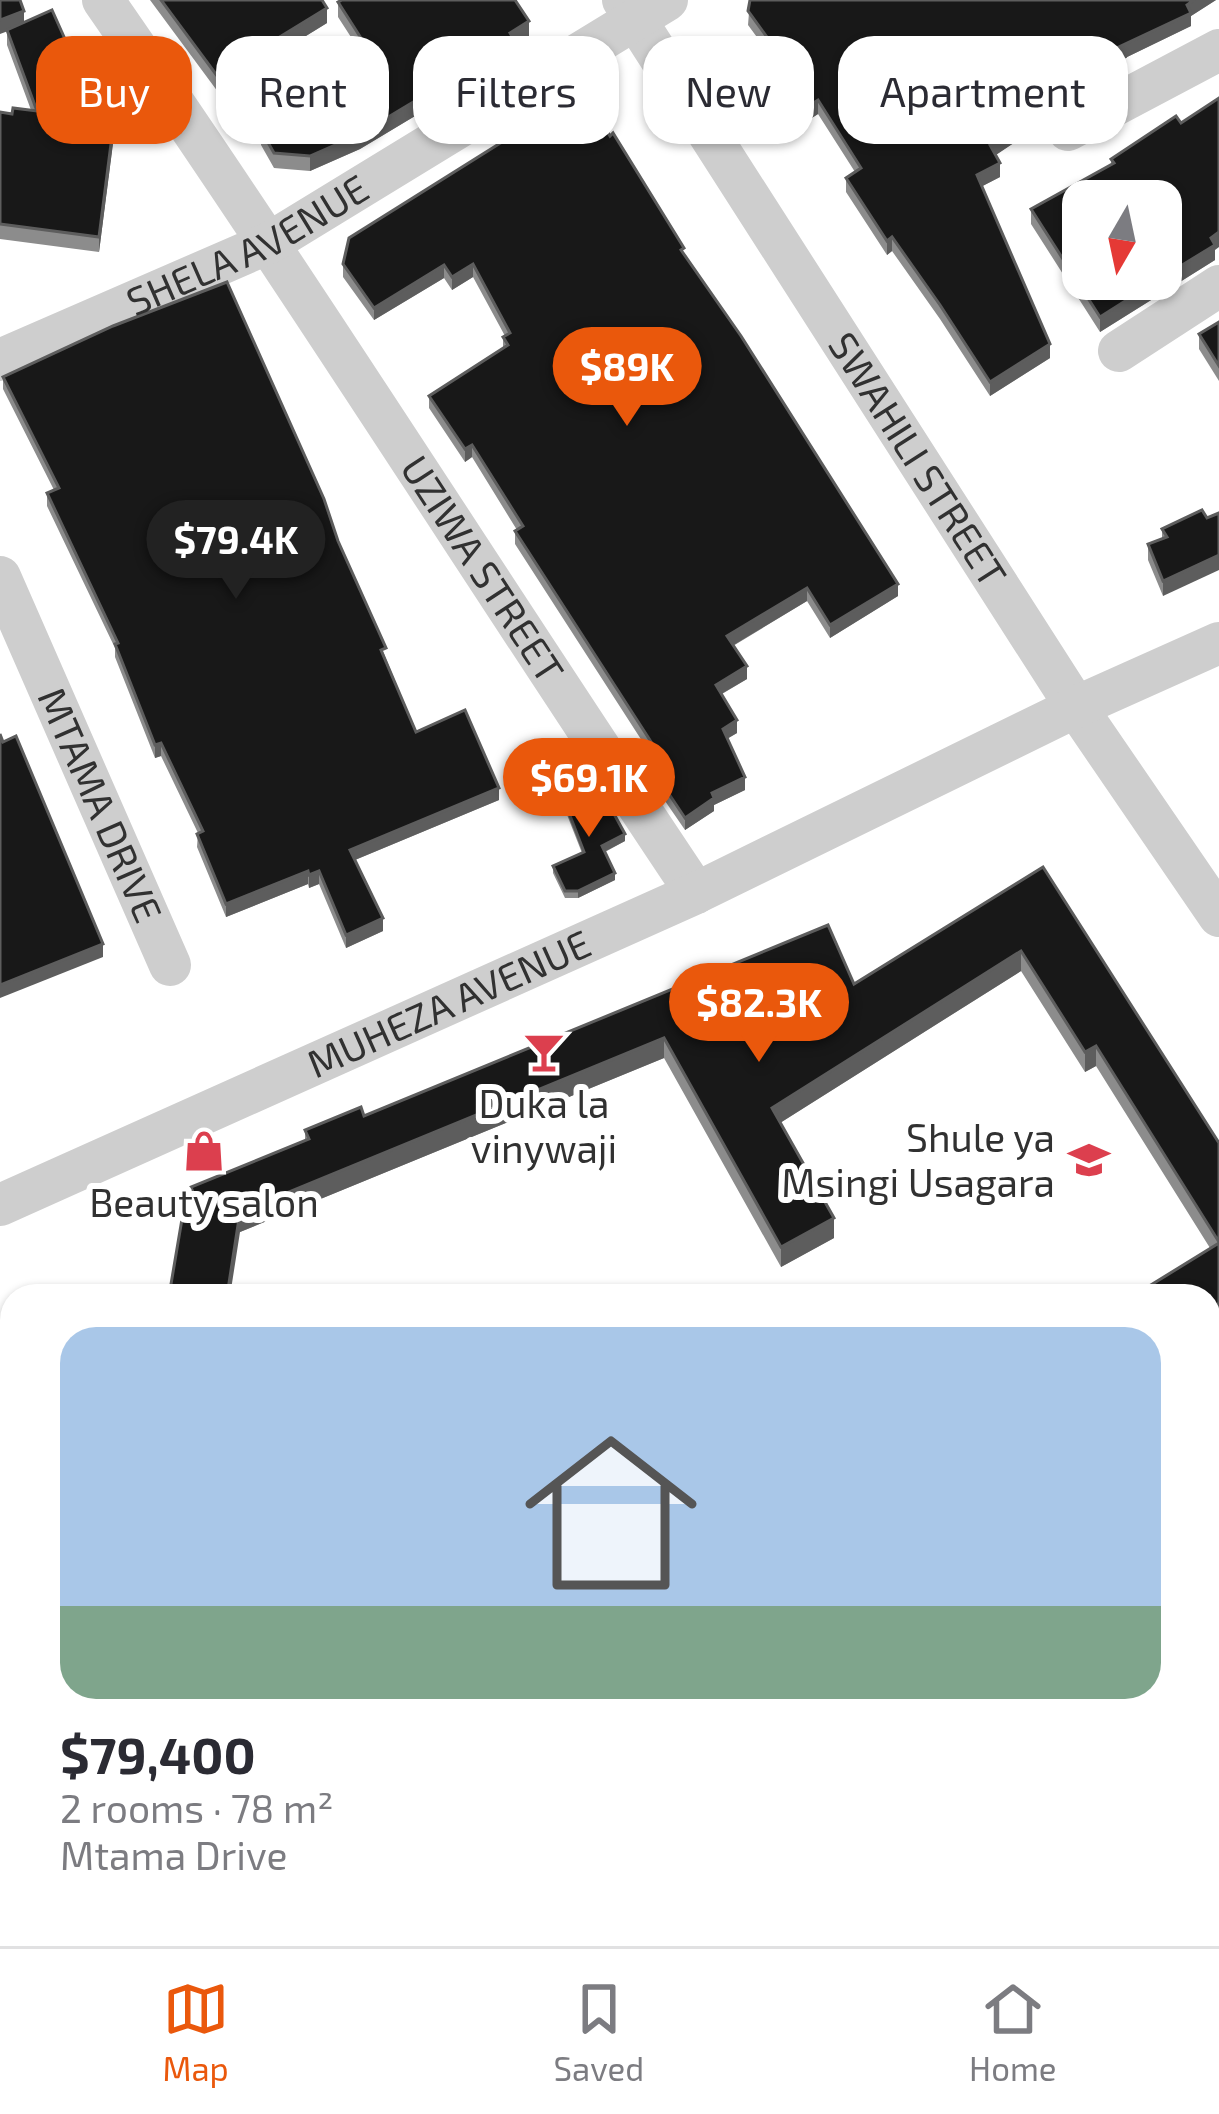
<!DOCTYPE html>
<html lang="en">
<head>
<meta charset="utf-8">
<style>
  :root { --surface:#fff; --page:#f7f7f7; --text:#2b2b33; --muted:#7c7c81; --line:#e1e1e2; --accent:#ea580c }
  body { margin:0; font-family:"Exo 2",sans-serif; background:var(--page); color:var(--text); height:100vh; display:flex; flex-direction:column; font-size:45px; white-space:nowrap }
  * { box-sizing:border-box; margin:0 }
  p { font-size:39px; color:var(--muted) }
  .icon { flex:none; width:66px; height:66px; fill:none; stroke:currentColor; stroke-width:2; stroke-linecap:round; stroke-linejoin:round }
  .map { position:relative; flex:1; overflow:hidden }
  .drawer { position:absolute; left:0px; top:1284px; width:1221px; height:663px; display:flex; flex-direction:column; background:var(--surface); border-radius:36px 36px 0 0; box-shadow:0 3px 9px #0004 }
  .drawer>* { flex:none }
  .guide { position:absolute; left:36px; top:36px; width:1149px; height:108px; display:flex; gap:24px }
  .needle { width:78px; rotate:189deg }
  .controls { position:absolute; left:1062px; top:180px; display:grid; gap:24px }
  .controls a { display:grid; place-items:center; width:120px; height:120px; border-radius:24px; background:var(--surface); box-shadow:0 3px 9px #0004; font-size:60px }
  .price { position:absolute; translate:-50% -102px; padding:0 27px; border-radius:42px; background:var(--accent); color:#fff; font-size:39px; line-height:78px; filter:drop-shadow(0 3px 6px #0008) }
  .price::after { content:''; position:absolute; left:50%; top:72px; width:36px; height:27px; margin-left:-18px; background:inherit; clip-path:polygon(0 0,100% 0,50% 100%) }
  .price.selected { background:#222; color:#fff }
  ul { padding:0; list-style:none }
  li { display:grid; align-content:center; gap:24px; height:636px; padding:0 60px }
  li+li { border-top:3px solid var(--line) }
  li span { display:grid; place-items:center; height:372px; border-radius:36px; color:#555 }
  li>.icon { margin-inline-start:auto }
  span .icon { width:216px; height:216px; fill:#fffc; stroke-width:1 }
  li b { font-size:51px }
  .pill { padding:0 42px; border-radius:36px; background:var(--surface); box-shadow:0 3px 9px #0004; font-size:42px; line-height:108px }
  .pill.selected { background:var(--accent); color:#fff }
  .dock { display:flex; justify-content:space-around; align-items:center; height:168px; border-top:3px solid var(--line); background:var(--surface); font-size:33px; color:var(--muted) }
  .dock a { display:grid; justify-items:center; gap:6px }
  .dock .selected { color:var(--accent) }
  .map>svg:first-child { display:block }
  .lines { fill:none; stroke-linecap:round; stroke-linejoin:round }
  .minor { stroke:#cecece; stroke-width:42 }
  .wall { fill:#8c8c8c }
  .shaded-wall { fill:#5d5d5d }
  .building { fill:#181818; stroke:#5d5d5d; stroke-width:3 }
  .labels { text-anchor:middle; stroke-width:12; stroke-linejoin:round; paint-order:stroke }
  .street-label { font-size:39px; fill:#313131; stroke:#fff }
  .poi-label { font-size:39px; fill:#313131; stroke:#fff }
</style>
</head>
<body>
<div class="map">
<svg width="1219" height="1946" viewBox="0 0 1219 1946">
  <rect width="100%" height="100%" fill="#fff"/>
  <g class="lines">
    <g class="minor">
      <path id="s1" d="M103 0C307 294 497 596 696 893"/>
      <path id="s2" d="M623 0 1076 707 1219 916"/>
      <polyline points="1068,130 1219,50"/>
      <polyline points="1119,351 1219,286"/>
      <path id="s3" d="M0 360 271 242 667 0"/>
      <path id="s4" d="M0 577 170 965"/>
      <path id="s5" d="M0 1205 696 893 1076 707 1219 643"/>
      <polyline points="1209,1532 1219,1526"/>
      <polyline points="0,1770 12,1772"/>
      <polyline points="198,1946 200,1935"/>
      <polyline points="711,1946 717,1935"/>
    </g>
  </g>
  <g class="wall">
    <polygon points="150,0 322,0 327,23 277,54 310,98 323,95 369,65 338,17 338,2 529,36 515,45 515,56 360,149 310,171 274,168 261,145 261,131 227,85 218,92"/>
    <polygon points="750,0 1216,0 1191,16 1191,26 1125,58 1125,71 1056,107 1044,123 995,155 1000,177 982,186 1050,358 990,396 940,319 892,251 887,255 846,192 846,178 855,172 818,114 804,123 765,62 765,48 748,25"/>
    <polygon points="24,22 77,66 116,120 99,252 0,239 0,112 12,114 31,110 7,45 7,31"/>
    <polygon points="580,119 684,256 898,596 830,638 807,601 733,646 747,679 722,694 737,733 727,739 745,790 714,805 714,811 685,830 663,798 663,785 666,784 655,761 515,544 515,531 517,530 472,457 465,462 429,408 429,396 503,348 503,337 505,336 473,277 452,290 444,278 374,320 343,277 343,264"/>
    <polygon points="1111,159 1215,250 1215,260 1100,332 1031,224 1031,209 1111,164"/>
    <polygon points="1219,322 1219,381 1199,349 1199,334"/>
    <polygon points="3,377 338,541 416,732 499,800 355,860 383,931 346,948 319,884 309,888 308,884 226,917 197,847 198,833 161,756 155,758 115,657 115,648 47,506 47,493 54,490 3,389"/>
    <polygon points="1202,510 1163,596 1148,560 1148,544 1162,539 1162,529"/>
    <polygon points="564,800 625,841 605,852 615,880 578,898 565,898 553,873 553,866 582,853 564,807"/>
    <polygon points="1043,867 1219,1143 1219,1323 1209,1330 1210,1248 1096,1066 1085,1072 1021,971 780,1123 834,1238 781,1267 664,1058 240,1232 193,1214 191,1207 191,1187 305,1140 305,1130 364,1116 854,984"/>
    <polygon points="0,1657 12,1660 12,1717 0,1715"/>
  </g>
  <g class="shaded-wall">
    <polygon points="1194,0 1216,0 1191,16 1191,26 1125,58 1125,71 1056,107 1044,123 990,159 990,145 1119,47"/>
    <polygon points="327,8 327,23 270,58 270,43"/>
    <polygon points="24,11 24,25 0,34 0,20"/>
    <polygon points="529,21 529,36 515,45 515,56 360,149 310,171 310,156"/>
    <polygon points="227,70 227,85 218,92 218,77"/>
    <polygon points="818,100 818,114 804,123 804,109"/>
    <polygon points="116,105 116,120 99,252 99,237"/>
    <polygon points="1000,163 1000,177 977,189 977,175"/>
    <polygon points="1219,232 1219,247 1215,250 1215,260 1100,332 1100,317"/>
    <polygon points="892,237 892,251 887,255 887,241"/>
    <polygon points="473,264 473,277 452,290 452,277"/>
    <polygon points="444,265 444,278 374,320 374,308"/>
    <polygon points="1050,344 1050,358 990,396 990,382"/>
    <polygon points="472,445 472,457 465,462 465,449"/>
    <polygon points="1219,555 1219,570 1163,596 1163,581"/>
    <polygon points="898,584 898,596 830,638 830,625"/>
    <polygon points="807,588 807,601 727,649 727,636"/>
    <polygon points="747,666 747,679 716,697 716,685"/>
    <polygon points="737,720 737,733 723,741 723,729"/>
    <polygon points="161,743 161,756 155,758 155,745"/>
    <polygon points="745,777 745,790 714,805 714,811 685,830 685,818 712,793"/>
    <polygon points="499,788 499,800 350,862 350,850"/>
    <polygon points="625,834 625,841 602,853 602,846"/>
    <polygon points="308,871 308,884 226,917 226,904"/>
    <polygon points="319,871 319,884 309,888 309,875"/>
    <polygon points="615,873 615,880 578,898 578,891"/>
    <polygon points="383,918 383,931 346,948 346,935"/>
    <polygon points="103,944 103,957 0,998 0,985"/>
    <polygon points="1021,951 1021,971 772,1128 772,1108"/>
    <polygon points="664,1038 664,1058 240,1232 230,1296 227,1296 240,1212"/>
    <polygon points="1096,1046 1096,1066 1085,1072 1085,1052"/>
    <polygon points="834,1218 834,1238 781,1267 781,1247"/>
    <polygon points="1219,1303 1219,1323 1209,1330 1209,1310"/>
    <polygon points="12,1548 12,1561 0,1565 0,1553"/>
    <polygon points="1219,1746 1219,1760 1209,1766 1209,1752"/>
    <polygon points="12,1818 12,1831 3,1898 3,1885"/>
  </g>
  <g class="building">
    <polygon points="0,0 20,0 24,11 0,20"/>
    <polygon points="161,0 322,0 327,8 270,43 310,98 320,92 323,95 375,60 338,2 342,0 515,0 529,21 510,33 515,41 360,134 310,156 274,153 261,130 268,126 227,70 218,77"/>
    <polygon points="750,0 1194,0 1187,5 1191,13 1119,47 1125,57 1056,94 1044,109 990,145 1000,163 977,175 1050,344 990,382 940,305 892,237 887,241 846,178 861,168 818,100 804,109 765,48 772,44 748,11"/>
    <polygon points="52,10 77,66 95,58 116,105 99,237 0,224 0,112 12,114 13,108 37,111 7,30"/>
    <polygon points="1219,98 1219,232 1211,238 1215,245 1161,278 1161,201 1083,201 1083,279 1160,279 1100,317 1031,209 1114,163 1111,159 1176,116 1181,123"/>
    <polygon points="569,100 580,119 594,110 610,136 613,133 684,248 681,250 741,336 898,584 830,625 807,588 727,636 747,666 716,685 737,720 723,729 745,777 712,793 714,798 685,818 663,785 671,781 655,748 515,531 523,526 472,445 465,449 429,396 508,345 503,337 510,333 473,264 452,277 444,265 374,308 343,264 349,238"/>
    <polygon points="227,282 324,499 338,541 386,648 381,650 416,732 465,710 499,788 350,850 383,918 346,935 319,871 309,875 308,871 226,904 197,834 203,831 161,743 155,745 115,644 118,643 47,493 59,488 3,377 113,326"/>
    <polygon points="1219,322 1219,366 1199,334"/>
    <polygon points="1202,510 1207,518 1219,513 1219,555 1163,581 1148,544 1167,537 1162,529"/>
    <polygon points="0,734 3,742 16,736 103,944 0,985"/>
    <polygon points="597,783 625,834 602,846 615,873 578,891 565,891 553,866 584,852 564,800"/>
    <polygon points="1043,867 1219,1143 1219,1242 1096,1046 1085,1052 1021,951 772,1108 834,1218 781,1247 664,1038 240,1212 227,1296 169,1296 182,1219 200,1211 191,1187 309,1139 305,1130 361,1107 364,1116 828,925 854,984"/>
    <polygon points="1219,1243 1219,1303 1209,1310 1209,1296 1133,1296"/>
    <polygon points="12,1420 12,1548 0,1553 0,1425"/>
    <polygon points="1219,1582 1219,1746 1209,1752 1209,1585 1210,1587"/>
    <polygon points="0,1657 12,1660 12,1704 0,1702"/>
    <polygon points="0,1793 12,1796 12,1818 3,1885 12,1885 12,1935 42,1935 40,1946 0,1946"/>
    <polygon points="1219,1838 1219,1946 935,1946 944,1935 1209,1935 1209,1844"/>
    <polygon points="226,1935 569,1935 568,1946 224,1946"/>
    <polygon points="849,1935 889,1935 903,1946 840,1946"/>
  </g>
  <defs>
    <g id="bar-bare" transform="scale(3.24)"><path d="M-6-5H6L.8 .8V4.5H3.5V6h-7V4.5H-.8V.8Z" fill="#dc3f4e" stroke="#fff" stroke-width="2.5" paint-order="stroke"/></g>
    <g id="shop-bare" transform="scale(3.24)"><path d="M-5-2.5h2.3a2.7 3.5 0 0 1 5.4 0H5L5.5 6h-11ZM-1.5-2.5h3a1.5 2.3 0 0 0-3 0Z" fill="#dc3f4e" stroke="#fff" stroke-width="2.5" paint-order="stroke"/></g>
    <g id="school-bare" transform="scale(3.24)"><path d="M0-5L7-2L0 1L-7-2ZM-4 1L0 2.5L4 1V4Q0 6-4 4Z" fill="#dc3f4e" stroke="#fff" stroke-width="2.5" paint-order="stroke"/></g>
  </defs>
  <g fill-rule="evenodd">
    <use href="#bar-bare" x="544" y="1052"/>
    <use href="#shop-bare" x="204" y="1151"/>
    <use href="#school-bare" x="1089" y="1160"/>
  </g>
  <g class="labels">
    <g class="street-label">
      <text dy="14" stroke="none"><textPath href="#s3" startOffset="273">SHELA AVENUE</textPath></text>
      <text dy="14" stroke="none"><textPath href="#s2" startOffset="546">SWAHILI STREET</textPath></text>
      <text dy="14" stroke="none"><textPath href="#s1" startOffset="684">UZIWA STREET</textPath></text>
      <text dy="14" stroke="none"><textPath href="#s4" startOffset="249">MTAMA DRIVE</textPath></text>
      <text dy="14" stroke="none"><textPath href="#s5" startOffset="492">MUHEZA AVENUE</textPath></text>
    </g>
    <g class="poi-label">
      <text x="544" y="1118">Duka la<tspan x="544" dy="45">vinywaji</tspan></text>
      <text x="1055" y="1152" text-anchor="end">Shule ya<tspan x="1055" dy="45">Msingi Usagara</tspan></text>
      <text x="204" y="1217">Beauty salon</text>
    </g>
  </g>
</svg>
<div class="controls">
<a><svg class="needle" viewBox="-14 -14 28 28"><path d="M0-13l5 13h-10z" fill="#e53935"/><path d="M0 13l5-13h-10z" fill="#7c7c81"/></svg></a>
</div>
<b class="price" style="left:627px;top:429px">$89K</b>
<b class="price selected" style="left:236px;top:602px">$79.4K</b>
<b class="price" style="left:589px;top:840px">$69.1K</b>
<b class="price" style="left:759px;top:1065px">$82.3K</b>
<div class="guide">
<a class="pill selected">Buy</a>
<a class="pill">Rent</a>
<a class="pill">Filters</a>
<a class="pill">New</a>
<a class="pill">Apartment</a>
</div>
<section class="drawer">
<ul>
<li><span style="background:linear-gradient(#a9c7e8 75%,#7fa58c 0)"><svg class="icon" aria-label="home" viewBox="0 0 24 24"><path d="M3 11l9-7 9 7M6 9v11h12V9"/></svg></span><div><b>$79,400</b><p>2 rooms · 78 m²</p><p>Mtama Drive</p></div></li>
</ul>
</section>
</div>
<nav class="dock">
<a class="selected"><svg class="icon" aria-label="map" viewBox="0 0 24 24"><path d="M3 6l6-2 6 2 6-2v14l-6 2-6-2-6 2zM9 4v14M15 6v14"/></svg>Map</a>
<a><svg class="icon" aria-label="saved" viewBox="0 0 24 24"><path d="M7 4h10v16l-5-4-5 4z"/></svg>Saved</a>
<a><svg class="icon" aria-label="home" viewBox="0 0 24 24"><path d="M3 11l9-7 9 7M6 9v11h12V9"/></svg>Home</a>
</nav>
</body>
</html>
